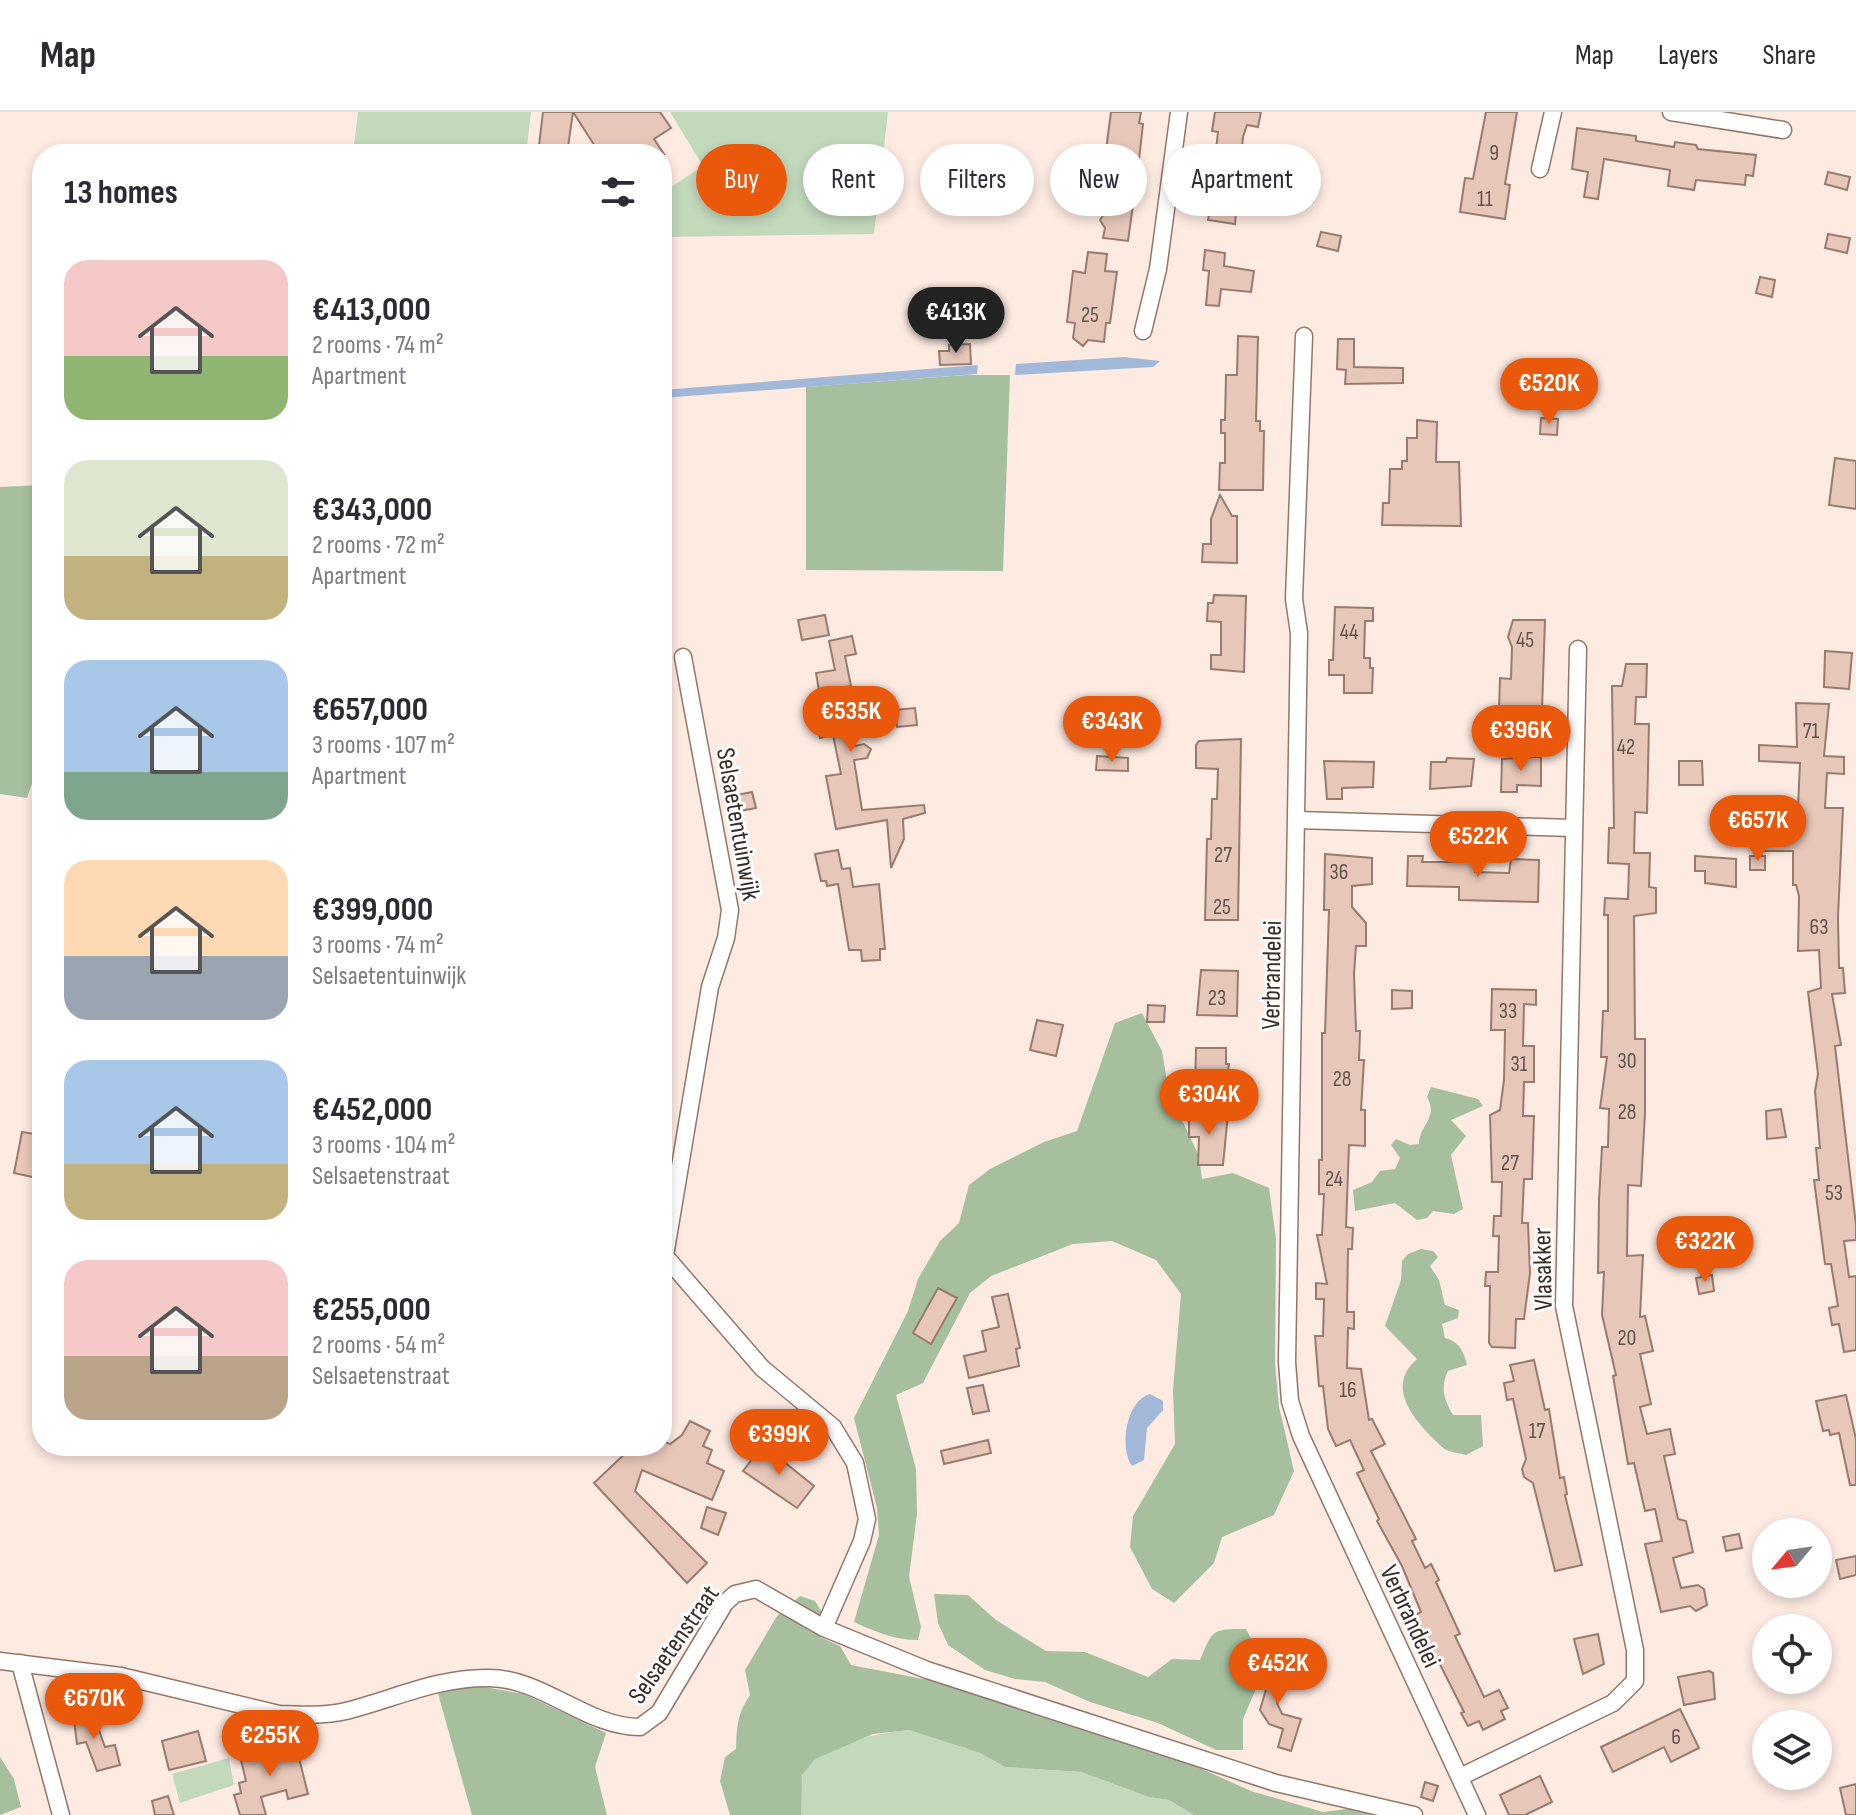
<!DOCTYPE html>
<html lang="en">
<head>
<meta charset="utf-8">
<style>
  :root { --surface:#fff; --page:#f2f2f3; --text:#2b2b33; --muted:#7c7c81; --line:#e1e1e2; --accent:#ea580c }
  body { margin:0; font-family:"Sofia Sans Condensed",sans-serif; background:var(--page); color:var(--text); height:100vh; display:flex; flex-direction:column; font-size:30px; white-space:nowrap }
  * { box-sizing:border-box; margin:0 }
  p { font-size:26px; color:var(--muted) }
  .icon { flex:none; width:44px; height:44px; fill:none; stroke:currentColor; stroke-width:2; stroke-linecap:round; stroke-linejoin:round }
  .map { position:relative; flex:1; overflow:hidden }
  .side { position:absolute; left:32px; top:32px; width:640px; height:1312px; display:flex; flex-direction:column; background:var(--surface); border-radius:32px; box-shadow:0 4px 12px #0003 }
  .side>* { flex:none }
  .guide { position:absolute; left:696px; top:32px; width:760px; height:72px; display:flex; gap:16px }
  .needle { width:52px; rotate:241deg }
  .buttons { position:absolute; left:1752px; top:1406px; display:grid; gap:16px }
  .buttons a { display:grid; place-items:center; width:80px; height:80px; border-radius:50%; background:var(--surface); box-shadow:0 4px 12px #0003; font-size:40px }
  .price { position:absolute; translate:-50% -68px; padding:0 18px; border-radius:28px; background:var(--accent); color:#fff; font-size:26px; line-height:52px; filter:drop-shadow(0 2px 4px #0008) }
  .price::after { content:''; position:absolute; left:50%; top:48px; width:24px; height:18px; margin-left:-12px; background:inherit; clip-path:polygon(0 0,100% 0,50% 100%) }
  .price.current { background:#222; color:#fff }
  ul { padding:0; list-style:none }
  li { display:flex; align-items:center; gap:24px; height:200px; padding:0 32px }
  li span { display:grid; place-items:center; flex:none; width:224px; height:160px; border-radius:24px; color:#555 }
  li>.icon { margin-inline-start:auto }
  span .icon { width:96px; height:96px; fill:#fffc; stroke-width:1 }
  li b { font-size:34px }
  h2 { display:flex; justify-content:space-between; align-items:center; height:96px; padding:0 32px; font-size:34px }
  .tag { padding:0 28px; border-radius:36px; background:var(--surface); box-shadow:0 4px 12px #0003; font-size:28px; line-height:72px }
  .tag.current { background:var(--accent); color:#fff }
  header { display:flex; align-items:center; gap:48px; box-sizing:border-box; height:112px; padding:0 40px; background:var(--surface); border-bottom:2px solid var(--line) }
  header strong { font-size:38px }
  nav { display:flex; gap:44px; margin-inline-start:auto; font-size:28px }
  .map>svg:first-child { display:block }
  .green { fill:#c2d9bc }
  .forest { fill:#a6c09f }
  .water { fill:#a2b8d9 }
  .building { fill:#e7c7b9; stroke:#987b6e; stroke-width:2 }
  .lines { fill:none; stroke-linecap:round; stroke-linejoin:round }
  .street-casing { stroke:#937769; stroke-width:19 }
  .street { stroke:#fff; stroke-width:16 }
  .labels { text-anchor:middle; stroke-width:6; stroke-linejoin:round; paint-order:stroke }
  .number-label { font-size:22px; fill:#63524a }
  .street-label { font-size:26px; fill:#372b25; stroke:#fff }
</style>
</head>
<body>
<header>
<strong>Map</strong>
<nav><a>Map</a><a>Layers</a><a>Share</a></nav>
</header>
<div class="map">
<svg width="1856" height="1703" viewBox="0 0 1856 1703">
  <rect width="100%" height="100%" fill="#fdeae1"/>
  <g class="green">
    <polygon points="358,0 531,0 526,42 353,42"/>
    <polygon points="670,0 888,0 874,122 662,125 662,81 703,54"/>
    <path d="M909 1618 980 1641 1005 1655 1081 1660 1149 1685 1169 1688 1194 1703H801C800 1691 798 1676 802 1665 812 1632 880 1621 909 1618Z"/>
    <polygon points="229,1646 234,1673 180,1691 172,1662"/>
  </g>
  <g class="forest">
    <polygon points="966,263 1010,263 1003,459 806,458 806,275"/>
    <polygon points="42,373 42,642 27,686 0,682 0,375"/>
    <path d="M1142 901 1162 939 1169 981 1199 1044 1202 1067 1233 1061 1269 1076 1276 1127 1275 1252 1279 1295 1294 1359 1274 1403 1222 1425 1214 1451 1174 1491 1152 1477 1130 1435 1133 1404 1175 1332 1173 1278 1181 1182 1156 1148 1112 1129 1073 1132 991 1164 970 1181 923 1271 896 1283 916 1357 917 1402 909 1465 921 1515 918 1528C894 1528 876 1520 854 1510L879 1423 877 1396 854 1306 908 1199 918 1167 940 1129 959 1111 969 1073 990 1057 1044 1030 1077 1019 1115 911Z"/>
    <path d="M1431 975 1478 987 1483 994 1451 1008 1466 1024 1451 1043 1463 1097 1454 1102 1433 1099 1427 1106 1417 1108 1395 1091 1355 1099 1353 1078 1372 1070 1380 1059 1395 1057 1400 1046 1391 1033 1396 1027 1410 1033 1419 1032C1419 1013 1439 1006 1427 985Z"/>
    <path d="M1421 1137 1433 1139 1438 1145 1430 1154 1439 1168 1445 1193 1459 1198 1458 1206 1442 1212 1445 1226C1459 1229 1464 1240 1467 1253L1448 1259C1440 1276 1444 1287 1453 1303H1481L1483 1334 1466 1343C1459 1341 1447 1340 1442 1335 1417 1312 1383 1276 1417 1247L1385 1214 1401 1168 1402 1149 1408 1142Z"/>
    <path d="M934 1482 968 1483 996 1508 1046 1539 1085 1540 1148 1565 1172 1547 1200 1548C1213 1517 1212 1517 1246 1517L1255 1534V1579L1243 1607V1638H1216L1158 1611 1090 1590 1045 1570 1015 1567 985 1558 948 1533 938 1511Z"/>
    <path d="M800 1484 815 1489 823 1502 820 1525 840 1534 851 1553 939 1570 1200 1656 1251 1679 1323 1700 1354 1696 1387 1703H1194L1169 1688 1149 1685 1081 1660 1005 1655 980 1641 909 1618 873 1622 815 1647 802 1663 801 1703H730L720 1669 725 1645 736 1637C737 1613 737 1603 750 1583L745 1558 777 1504Z"/>
    <polygon points="479,1574 524,1582 606,1621 595,1655 607,1703 472,1703 437,1578"/>
    <polygon points="0,1645 14,1667 21,1695 0,1703"/>
  </g>
  <g class="water">
    <polygon points="1124,245 1160,249 1153,255 1015,263 1016,252"/>
    <polygon points="978,253 977,262 662,286 662,278"/>
    <path d="M1150 1282 1163 1289V1298L1147 1316 1144 1348 1132 1354C1119 1335 1126 1289 1150 1282Z"/>
  </g>
  <g class="building">
    <polygon points="543,0 660,0 671,16 654,27 664,42 600,42 573,0 567,42 538,42"/>
    <polygon points="1111,0 1141,0 1139,11 1143,12 1137,66 1109,63 1125,92 1133,93 1128,129 1103,126 1105,116 1100,108 1106,99 1110,75 1091,73 1096,39 1106,38"/>
    <polygon points="1215,0 1261,0 1258,15 1247,13 1243,25 1235,112 1208,108 1216,65 1213,65 1218,20 1212,19"/>
    <polygon points="1486,0 1517,0 1505,72 1510,73 1505,107 1460,100 1465,66 1473,67"/>
    <polygon points="1577,16 1636,24 1636,29 1674,35 1675,30 1696,33 1698,37 1756,43 1753,64 1746,63 1745,73 1696,68 1694,78 1668,74 1670,58 1604,47 1598,87 1584,85 1588,60 1572,57"/>
    <polygon points="1828,60 1850,65 1847,78 1825,72"/>
    <polygon points="1300,71 1317,74 1313,89 1297,86"/>
    <polygon points="1321,120 1341,124 1338,139 1317,134"/>
    <polygon points="1828,122 1850,126 1847,141 1825,136"/>
    <polygon points="1205,138 1225,141 1224,154 1254,159 1251,180 1221,177 1219,194 1206,193 1209,159 1203,158"/>
    <polygon points="1088,140 1107,142 1105,159 1117,160 1110,211 1106,211 1104,230 1088,228 1083,234 1073,226 1075,211 1067,210 1073,159 1085,161"/>
    <polygon points="1760,165 1775,168 1772,185 1756,181"/>
    <polygon points="1238,224 1258,225 1256,309 1260,309 1260,319 1264,319 1263,378 1219,378 1220,351 1225,351 1225,321 1221,321 1221,308 1225,308 1226,263 1237,263"/>
    <polygon points="1338,227 1354,227 1354,255 1403,256 1403,271 1345,272 1346,258 1337,257"/>
    <polygon points="970,232 971,252 940,253 939,239 949,239 949,233"/>
    <polygon points="1541,306 1558,307 1557,323 1540,322"/>
    <polygon points="1417,308 1437,310 1436,350 1459,350 1461,414 1382,413 1383,391 1389,391 1390,357 1402,357 1402,349 1407,349 1407,326 1417,326"/>
    <polygon points="1835,346 1856,349 1856,397 1829,393"/>
    <polygon points="1220,383 1232,404 1237,404 1237,451 1202,450 1203,432 1211,432 1211,407"/>
    <polygon points="1214,483 1246,484 1244,560 1211,557 1211,543 1221,543 1221,510 1207,509 1208,491 1213,491"/>
    <polygon points="1335,495 1373,496 1373,509 1365,509 1364,546 1370,546 1370,556 1373,556 1372,581 1344,581 1344,563 1329,563 1329,548 1333,548"/>
    <polygon points="825,503 829,523 802,528 798,508"/>
    <polygon points="1513,508 1545,508 1542,598 1499,597 1500,566 1511,567 1512,535 1508,525"/>
    <polygon points="852,524 856,542 845,544 851,574 844,575 855,634 864,632 871,637 867,646 854,648 862,698 924,693 925,701 903,707 904,727 891,756 887,708 836,717 826,664 841,662 833,623 820,626 814,599 822,597 816,561 835,558 829,529"/>
    <polygon points="1825,539 1852,541 1849,577 1824,575"/>
    <polygon points="1626,552 1647,552 1646,585 1636,585 1635,612 1649,612 1647,701 1635,700 1634,741 1650,741 1649,775 1656,776 1656,801 1634,804 1635,927 1645,927 1645,1001 1641,1074 1628,1073 1627,1144 1643,1143 1640,1205 1645,1204 1653,1239 1640,1242 1651,1292 1640,1295 1647,1322 1670,1317 1675,1342 1664,1344 1678,1407 1686,1409 1693,1440 1673,1446 1681,1476 1698,1473 1704,1477 1707,1493 1696,1499 1690,1494 1661,1500 1645,1432 1662,1429 1655,1397 1645,1399 1634,1351 1628,1352 1613,1264 1616,1263 1602,1203 1604,1160 1598,1161 1599,1088 1602,1035 1608,1035 1609,997 1600,996 1607,945 1601,945 1603,899 1608,899 1608,803 1604,803 1605,786 1628,787 1629,752 1608,751 1609,716 1614,716 1612,574 1622,574"/>
    <polygon points="1796,591 1829,592 1824,644 1844,645 1844,662 1827,661 1825,696 1843,696 1838,805 1839,856 1843,856 1845,881 1832,882 1841,933 1835,934 1856,1113 1856,1128 1844,1129 1849,1165 1856,1164 1856,1238 1844,1240 1839,1212 1832,1213 1829,1196 1838,1194 1831,1152 1825,1152 1814,1068 1819,1068 1816,1036 1820,1036 1815,979 1818,962 1808,880 1821,876 1819,838 1798,839 1799,784 1796,773 1793,773 1793,739 1757,739 1757,721 1792,722 1793,695 1798,695 1800,651 1759,649 1759,633 1797,635"/>
    <polygon points="915,596 917,613 897,615 895,598"/>
    <polygon points="1241,627 1238,808 1205,808 1207,727 1211,727 1212,687 1217,687 1218,657 1196,656 1196,633 1199,629"/>
    <polygon points="1097,644 1128,646 1128,659 1096,658"/>
    <polygon points="1528,645 1541,645 1541,674 1517,673 1517,680 1501,680 1502,647"/>
    <polygon points="1447,646 1474,647 1471,674 1430,677 1431,650 1446,650"/>
    <polygon points="1324,649 1374,650 1373,675 1342,676 1342,687 1327,687"/>
    <polygon points="1679,649 1702,649 1703,673 1679,673"/>
    <polygon points="752,680 756,696 740,699 737,683"/>
    <polygon points="838,738 842,757 850,756 853,775 879,772 885,837 880,837 880,848 862,849 861,838 849,838 838,772 827,774 826,769 821,769 815,742"/>
    <polygon points="1325,742 1372,746 1372,772 1352,774 1352,795 1366,811 1366,834 1356,834 1354,862 1356,919 1360,919 1359,948 1364,948 1361,998 1365,998 1365,1034 1349,1033 1346,1115 1353,1116 1352,1137 1348,1137 1347,1200 1354,1200 1354,1217 1348,1216 1347,1256 1361,1257 1369,1308 1372,1307 1385,1332 1371,1339 1416,1427 1412,1429 1425,1456 1431,1452 1439,1468 1436,1470 1460,1522 1455,1524 1484,1585 1499,1578 1508,1596 1501,1599 1505,1607 1483,1618 1479,1609 1468,1614 1461,1601 1464,1600 1415,1503 1421,1500 1402,1454 1377,1409 1379,1407 1357,1361 1364,1358 1350,1328 1336,1334 1328,1317 1323,1274 1319,1274 1315,1224 1323,1224 1324,1187 1316,1187 1316,1171 1327,1172 1317,1123 1322,1123 1324,1082 1319,1082 1319,1048 1322,1048 1322,921 1325,921 1329,798 1324,798"/>
    <polygon points="1408,744 1423,744 1422,750 1459,750 1459,745 1475,746 1475,760 1509,761 1511,747 1539,748 1538,790 1459,788 1459,775 1407,774"/>
    <polygon points="1695,744 1736,747 1736,775 1705,771 1705,759 1695,759"/>
    <rect x="1750" y="744" width="15" height="14"/>
    <polygon points="1201,858 1238,859 1237,904 1197,903"/>
    <polygon points="1492,877 1536,878 1536,893 1524,892 1523,934 1534,934 1534,970 1524,970 1523,1004 1534,1004 1532,1067 1524,1067 1522,1111 1528,1111 1530,1161 1524,1207 1516,1207 1515,1236 1492,1235 1489,1231 1490,1174 1485,1174 1486,1160 1498,1160 1499,1124 1493,1124 1494,1104 1501,1104 1502,1070 1492,1070 1490,1003 1500,998 1504,968 1505,918 1491,918"/>
    <polygon points="1392,878 1412,879 1412,896 1392,897"/>
    <polygon points="1148,893 1165,894 1164,910 1147,910"/>
    <polygon points="1037,908 1063,913 1056,944 1030,938"/>
    <polygon points="1196,936 1226,936 1226,952 1229,952 1225,975 1195,974"/>
    <polygon points="1781,997 1786,1025 1767,1027 1766,999"/>
    <polygon points="1189,1001 1228,1002 1223,1053 1198,1053 1199,1025 1189,1025"/>
    <polygon points="22,1020 42,1023 42,1055 39,1055 37,1066 14,1061"/>
    <polygon points="1712,1163 1714,1179 1699,1182 1696,1166"/>
    <polygon points="938,1176 957,1186 931,1232 913,1221"/>
    <polygon points="1008,1182 1020,1236 1016,1237 1019,1254 969,1266 964,1244 986,1239 982,1219 999,1215 992,1185"/>
    <polygon points="1534,1248 1545,1298 1549,1297 1560,1366 1564,1365 1567,1382 1565,1383 1582,1453 1555,1459 1533,1371 1524,1365 1522,1357 1526,1347 1513,1287 1507,1288 1504,1271 1514,1269 1510,1253"/>
    <polygon points="983,1273 989,1299 973,1302 967,1276"/>
    <polygon points="1846,1283 1856,1327 1856,1373 1850,1373 1839,1321 1830,1323 1829,1318 1823,1319 1816,1289"/>
    <polygon points="690,1309 710,1319 703,1334 712,1338 707,1351 724,1359 712,1388 642,1358 635,1379 707,1451 687,1471 594,1371 633,1334 662,1334 662,1329 670,1332 682,1323"/>
    <polygon points="988,1328 991,1341 944,1352 941,1339"/>
    <polygon points="763,1333 814,1374 797,1396 743,1359"/>
    <polygon points="707,1395 726,1401 718,1423 701,1416"/>
    <polygon points="1739,1422 1742,1436 1726,1439 1723,1425"/>
    <polygon points="1856,1444 1856,1463 1840,1467 1836,1448"/>
    <polygon points="1598,1522 1604,1552 1583,1562 1574,1527"/>
    <polygon points="1267,1550 1288,1557 1277,1591 1282,1602 1301,1607 1291,1639 1278,1635 1283,1617 1269,1612 1260,1598 1269,1567 1263,1564"/>
    <polygon points="1709,1559 1713,1561 1715,1587 1684,1593 1678,1565"/>
    <polygon points="91,1596 105,1635 115,1633 120,1653 97,1659 86,1630 77,1632 73,1601"/>
    <polygon points="1680,1597 1699,1636 1671,1650 1664,1635 1613,1660 1601,1635"/>
    <polygon points="198,1619 206,1649 169,1658 162,1629"/>
    <polygon points="295,1630 308,1682 288,1687 286,1678 261,1685 266,1703 240,1703 234,1683 241,1681 239,1671 246,1669 240,1644"/>
    <polygon points="1540,1664 1552,1690 1525,1703 1509,1703 1500,1683"/>
    <polygon points="1425,1670 1438,1674 1433,1689 1421,1685"/>
    <polygon points="1856,1672 1856,1703 1846,1703 1840,1676"/>
    <polygon points="168,1684 174,1703 155,1703 152,1689"/>
  </g>
  <g class="lines">
    <g class="street-casing">
      <g id="street">
        <polyline points="1671,0 1783,18"/>
        <polyline points="1540,57 1553,0"/>
        <polyline points="1143,219 1158,157 1179,0"/>
        <polyline points="1304,224 1294,487 1299,521 1287,1250 1290,1289 1301,1324 1477,1703"/>
        <polyline points="683,545 730,798 726,826 710,875 665,1144 762,1256 833,1315 855,1351 867,1407 862,1429 824,1516"/>
        <polyline points="1297,708 1573,716"/>
        <path d="M0 1549 121 1564 279 1602C301 1603 324 1604 346 1599 394 1587 438 1565 489 1566 543 1566 586 1615 640 1615L659 1601 725 1491 735 1482 756 1477 824 1516 927 1558 1276 1671 1414 1703"/>
        <polyline points="20,1551 61,1703"/>
        <polyline points="1460,1665 1613,1591 1635,1569 1635,1538 1564,1194 1578,537"/>
      </g>
    </g>
    <use href="#street" class="street"/>
  </g>
  <g class="labels">
    <g class="number-label">
      <text x="1494" y="48">9</text>
      <text x="1485" y="94">11</text>
      <text x="1090" y="210">25</text>
      <text x="1349" y="527">44</text>
      <text x="1525" y="535">45</text>
      <text x="1811" y="626">71</text>
      <text x="1626" y="642">42</text>
      <text x="1223" y="750">27</text>
      <text x="1339" y="767">36</text>
      <text x="1222" y="802">25</text>
      <text x="1819" y="822">63</text>
      <text x="1217" y="893">23</text>
      <text x="1508" y="906">33</text>
      <text x="1627" y="956">30</text>
      <text x="1519" y="959">31</text>
      <text x="1342" y="974">28</text>
      <text x="1627" y="1007">28</text>
      <text x="1510" y="1058">27</text>
      <text x="1334" y="1074">24</text>
      <text x="1834" y="1088">53</text>
      <text x="1627" y="1233">20</text>
      <text x="1348" y="1285">16</text>
      <text x="1537" y="1326">17</text>
      <text x="1676" y="1632">6</text>
    </g>
    <g class="street-label">
      <text transform="translate(739 712) rotate(80)" y="9">Selsaetentuinwijk</text>
      <text transform="translate(1271 863) rotate(-89)" y="9">Verbrandelei</text>
      <text transform="translate(1542 1157) rotate(-91)" y="9">Vlasakker</text>
      <text transform="translate(1411 1504) rotate(65)" y="9">Verbrandelei</text>
      <text transform="translate(673 1532) rotate(-55)" y="9">Selsaetenstraat</text>
    </g>
  </g>
</svg>
<div class="buttons">
<a><svg class="needle" viewBox="-14 -14 28 28"><path d="M0-13l5 13h-10z" fill="#e53935"/><path d="M0 13l5-13h-10z" fill="#7c7c81"/></svg></a>
<a><svg class="icon" aria-label="locate" viewBox="0 0 24 24"><circle cx="12" cy="12" r="6"/><path d="M12 2v4M12 18v4M2 12h4M18 12h4"/></svg></a>
<a><svg class="icon" aria-label="layers" viewBox="0 0 24 24"><path d="M12 4l9 5-9 5-9-5zM3 14l9 5 9-5"/></svg></a>
</div>
<b class="price current" style="left:956px;top:243px">€413K</b>
<b class="price" style="left:1549px;top:314px">€520K</b>
<b class="price" style="left:851px;top:642px">€535K</b>
<b class="price" style="left:1112px;top:652px">€343K</b>
<b class="price" style="left:1521px;top:661px">€396K</b>
<b class="price" style="left:1758px;top:751px">€657K</b>
<b class="price" style="left:1478px;top:767px">€522K</b>
<b class="price" style="left:1209px;top:1025px">€304K</b>
<b class="price" style="left:1705px;top:1172px">€322K</b>
<b class="price" style="left:779px;top:1365px">€399K</b>
<b class="price" style="left:1278px;top:1594px">€452K</b>
<b class="price" style="left:94px;top:1629px">€670K</b>
<b class="price" style="left:270px;top:1666px">€255K</b>
<div class="guide">
<a class="tag current">Buy</a>
<a class="tag">Rent</a>
<a class="tag">Filters</a>
<a class="tag">New</a>
<a class="tag">Apartment</a>
</div>
<section class="side">
<h2>13 homes<svg class="icon" aria-label="filters" viewBox="0 0 24 24"><path d="M4 7h16M4 17h16"/><circle cx="9" cy="7" r="2"/><circle cx="15" cy="17" r="2"/></svg></h2>
<ul>
<li><span style="background:linear-gradient(#f6c9c9 60%,#8fb573 0)"><svg class="icon" aria-label="home" viewBox="0 0 24 24"><path d="M3 11l9-7 9 7M6 9v11h12V9"/></svg></span><div><b>€413,000</b><p>2 rooms · 74 m²</p><p>Apartment</p></div></li>
<li><span style="background:linear-gradient(#dfe7d0 60%,#c2b280 0)"><svg class="icon" aria-label="home" viewBox="0 0 24 24"><path d="M3 11l9-7 9 7M6 9v11h12V9"/></svg></span><div><b>€343,000</b><p>2 rooms · 72 m²</p><p>Apartment</p></div></li>
<li><span style="background:linear-gradient(#a9c7e8 70%,#7fa58c 0)"><svg class="icon" aria-label="home" viewBox="0 0 24 24"><path d="M3 11l9-7 9 7M6 9v11h12V9"/></svg></span><div><b>€657,000</b><p>3 rooms · 107 m²</p><p>Apartment</p></div></li>
<li><span style="background:linear-gradient(#ffd9b3 60%,#9aa5b1 0)"><svg class="icon" aria-label="home" viewBox="0 0 24 24"><path d="M3 11l9-7 9 7M6 9v11h12V9"/></svg></span><div><b>€399,000</b><p>3 rooms · 74 m²</p><p>Selsaetentuinwijk</p></div></li>
<li><span style="background:linear-gradient(#a9c7e8 65%,#c2b280 0)"><svg class="icon" aria-label="home" viewBox="0 0 24 24"><path d="M3 11l9-7 9 7M6 9v11h12V9"/></svg></span><div><b>€452,000</b><p>3 rooms · 104 m²</p><p>Selsaetenstraat</p></div></li>
<li><span style="background:linear-gradient(#f6c9c9 60%,#b9a48a 0)"><svg class="icon" aria-label="home" viewBox="0 0 24 24"><path d="M3 11l9-7 9 7M6 9v11h12V9"/></svg></span><div><b>€255,000</b><p>2 rooms · 54 m²</p><p>Selsaetenstraat</p></div></li>
</ul>
</section>
</div>
</body>
</html>
